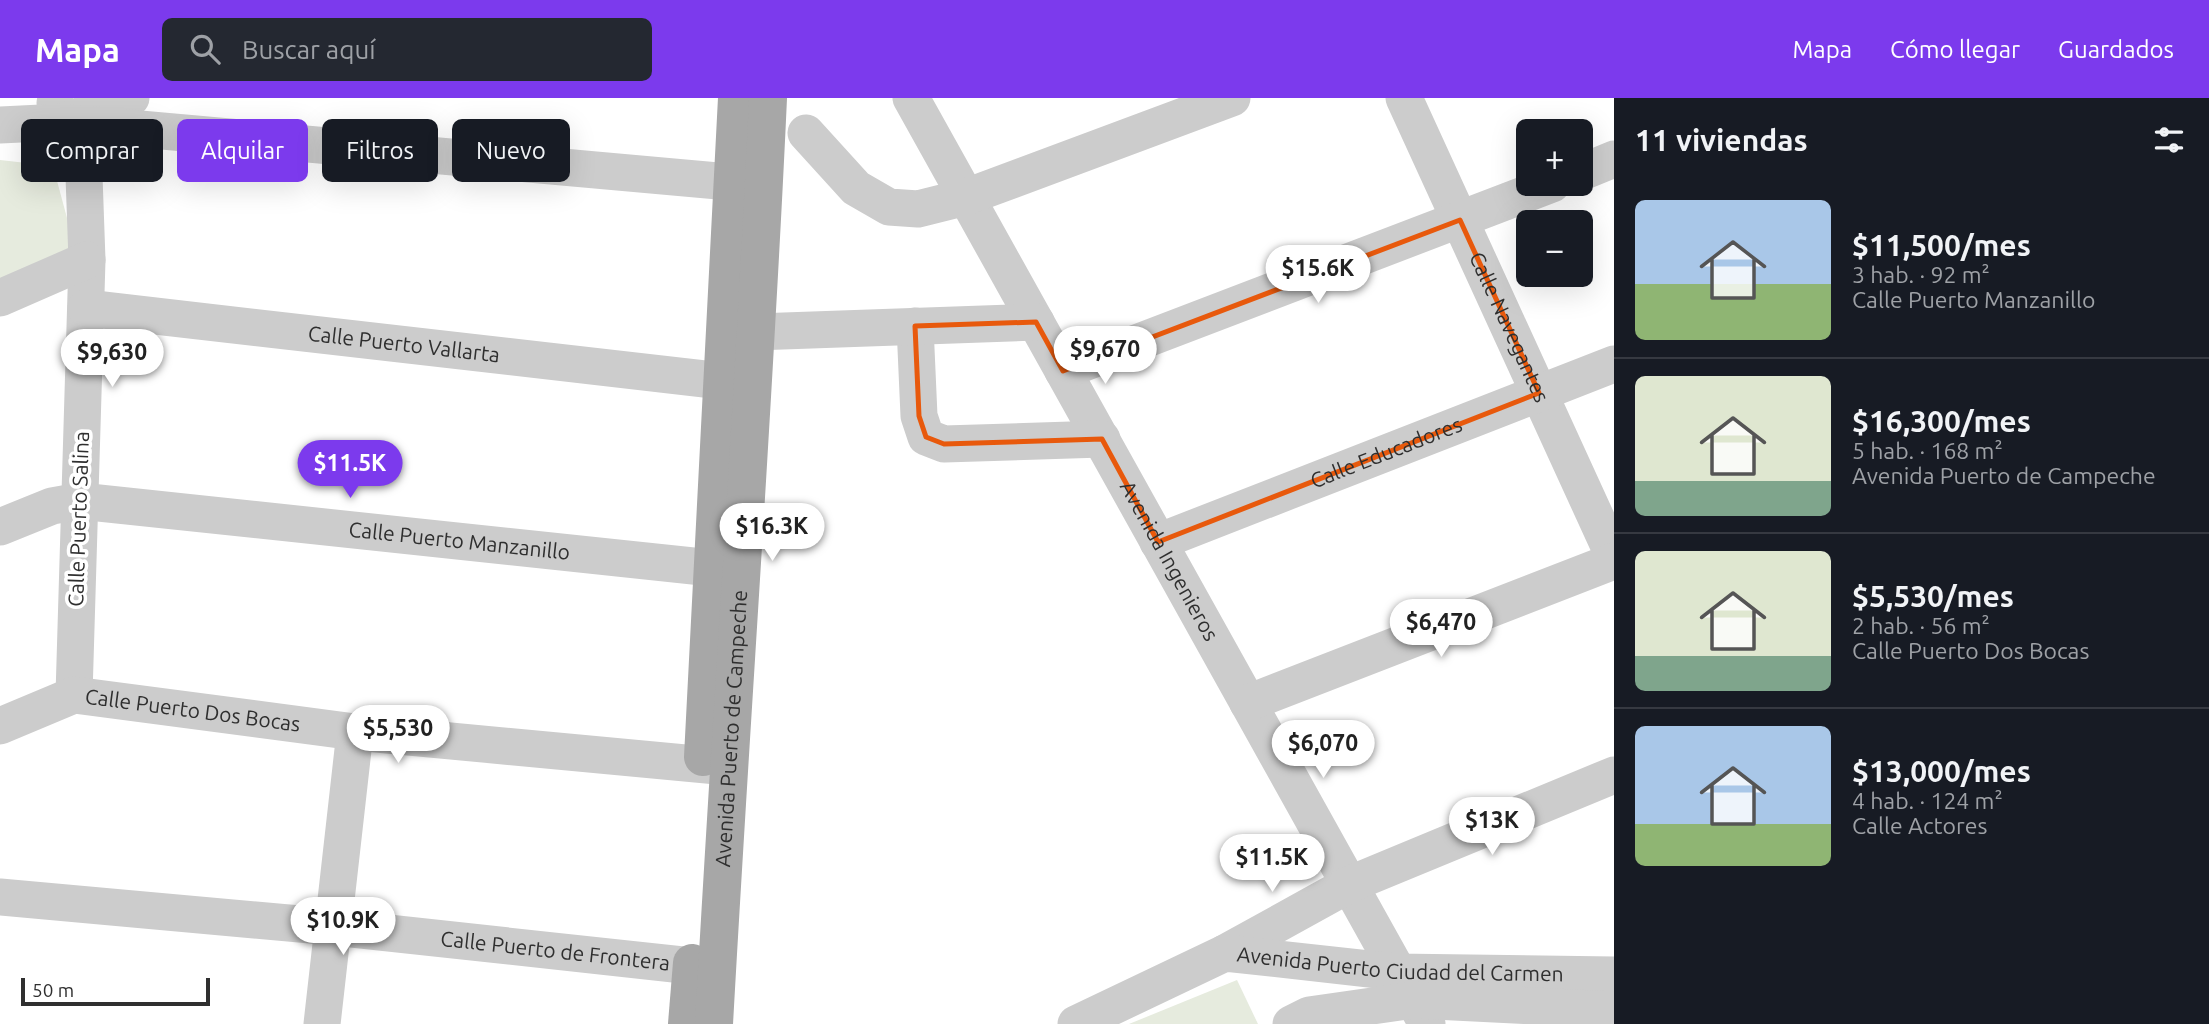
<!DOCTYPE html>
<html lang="es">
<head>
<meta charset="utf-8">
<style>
  :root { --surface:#171b24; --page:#242831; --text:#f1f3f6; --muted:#9ea1a6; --line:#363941; --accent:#7c3aed }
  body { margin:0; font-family:Ubuntu,sans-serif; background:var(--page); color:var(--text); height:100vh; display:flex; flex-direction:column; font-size:26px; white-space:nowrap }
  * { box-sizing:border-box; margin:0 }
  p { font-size:23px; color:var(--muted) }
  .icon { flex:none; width:38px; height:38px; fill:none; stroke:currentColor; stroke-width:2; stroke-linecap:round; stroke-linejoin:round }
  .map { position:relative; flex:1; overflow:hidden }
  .panel { display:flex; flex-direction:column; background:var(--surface); width:595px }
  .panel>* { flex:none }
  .guide { position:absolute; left:21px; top:21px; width:665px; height:63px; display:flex; gap:14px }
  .fabs { position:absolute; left:1516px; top:21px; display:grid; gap:14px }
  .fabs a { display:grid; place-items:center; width:77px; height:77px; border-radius:10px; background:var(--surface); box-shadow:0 7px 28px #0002; font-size:35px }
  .scale { position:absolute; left:21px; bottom:18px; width:189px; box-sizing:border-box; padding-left:7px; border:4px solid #2f2f2f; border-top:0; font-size:19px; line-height:24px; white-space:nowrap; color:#2f2f2f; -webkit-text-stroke:5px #fff; paint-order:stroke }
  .price { position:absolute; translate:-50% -60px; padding:0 16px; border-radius:24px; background:#fff; color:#222; font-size:23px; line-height:46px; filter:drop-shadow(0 2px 4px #0008) }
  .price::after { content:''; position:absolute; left:50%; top:42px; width:21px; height:16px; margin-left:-10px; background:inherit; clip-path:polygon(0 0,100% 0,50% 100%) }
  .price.active { background:var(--accent); color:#fff }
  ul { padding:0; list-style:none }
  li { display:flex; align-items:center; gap:21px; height:175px; padding:0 21px }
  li+li { border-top:2px solid var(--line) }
  li span { display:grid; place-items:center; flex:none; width:196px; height:140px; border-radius:10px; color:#555 }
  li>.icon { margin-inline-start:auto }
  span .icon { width:84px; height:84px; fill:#fffc; stroke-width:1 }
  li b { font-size:30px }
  h2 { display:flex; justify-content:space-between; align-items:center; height:84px; padding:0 21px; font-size:30px }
  .tag { padding:0 24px; border-radius:10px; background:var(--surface); box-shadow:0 7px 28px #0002; font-size:24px; line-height:63px }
  .tag.active { background:var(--accent); color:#fff }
  header { display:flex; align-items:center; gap:42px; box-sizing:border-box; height:98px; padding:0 35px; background:var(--accent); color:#fff }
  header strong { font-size:33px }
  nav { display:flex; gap:38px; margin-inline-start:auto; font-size:24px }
  .search { width:490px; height:63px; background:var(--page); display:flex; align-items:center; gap:18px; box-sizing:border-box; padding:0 24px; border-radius:10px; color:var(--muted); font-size:26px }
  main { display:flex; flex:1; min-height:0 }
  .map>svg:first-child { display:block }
  .green { fill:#e6ebde }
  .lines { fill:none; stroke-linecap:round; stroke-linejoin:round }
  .minor { stroke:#ccc; stroke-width:37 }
  .major { stroke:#a7a7a7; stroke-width:38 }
  .marked { fill:none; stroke:#e8590c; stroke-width:5; stroke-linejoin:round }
  .labels { text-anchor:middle; stroke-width:7; stroke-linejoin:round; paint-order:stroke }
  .street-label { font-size:21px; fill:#2f2f2f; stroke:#fff }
</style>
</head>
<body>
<header>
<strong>Mapa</strong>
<div class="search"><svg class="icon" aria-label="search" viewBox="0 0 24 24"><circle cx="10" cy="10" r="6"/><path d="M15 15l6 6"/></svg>Buscar aquí</div>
<nav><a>Mapa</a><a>Cómo llegar</a><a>Guardados</a></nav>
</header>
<main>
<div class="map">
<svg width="1614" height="926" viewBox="0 0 1614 926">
  <rect width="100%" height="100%" fill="#fff"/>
  <g class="green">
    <polygon points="0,62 53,68 77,157 0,189"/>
    <polygon points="1237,882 1258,926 1129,926"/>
  </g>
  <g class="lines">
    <g class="minor">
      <path id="s1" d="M911 0 1427 926"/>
      <path id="s2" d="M1404 0 1614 459"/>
      <polyline points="55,5 84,78 87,162 74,597"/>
      <polyline points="73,20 131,0"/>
      <polyline points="0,27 62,24 763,87"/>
      <polyline points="806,35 856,90 889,109 918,111 966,99 1232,0"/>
      <polyline points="1580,75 1614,61"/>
      <polyline points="0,200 87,162"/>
      <path id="s3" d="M86 210 722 283"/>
      <polyline points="915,228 919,318 926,339 944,346 1102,341"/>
      <polyline points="757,234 1036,224"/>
      <polyline points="1063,273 1552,86"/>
      <path id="s4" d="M0 429 52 408 80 403 712 470"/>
      <path id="s5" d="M1158 444 1614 266"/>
      <polyline points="1248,605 1614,463"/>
      <path id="s6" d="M0 628 74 597 355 634 728 669"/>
      <path id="s7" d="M0 799 333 829 692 868"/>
      <polyline points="1225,855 1348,787 1614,677"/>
      <polyline points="322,926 355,634"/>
      <path id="s8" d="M1076 926 1225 855 1396 874 1614 877"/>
      <polyline points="1291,926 1309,917 1414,902 1614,912"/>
    </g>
    <g class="major">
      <polyline points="703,659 737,0"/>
      <polyline points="687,926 692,865"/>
      <path id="s9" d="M714 926C731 617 754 309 768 0"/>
    </g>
  </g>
  <path class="marked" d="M1460 122 1539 295 1158 444 1102 341 944 346 926 339 919 318 915 228 1036 224 1063 273Z"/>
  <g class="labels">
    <g class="street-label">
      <text dy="7" stroke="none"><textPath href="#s2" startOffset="252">Calle Navegantes</textPath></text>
      <text dy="7" stroke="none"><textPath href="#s3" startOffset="320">Calle Puerto Vallarta</textPath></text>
      <text dy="7" stroke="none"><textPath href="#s5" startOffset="245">Calle Educadores</textPath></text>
      <text transform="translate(79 421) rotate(-88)" y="7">Calle Puerto Salina</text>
      <text dy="7" stroke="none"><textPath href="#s4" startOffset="466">Calle Puerto Manzanillo</textPath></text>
      <text dy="7" stroke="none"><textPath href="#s1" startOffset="530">Avenida Ingenieros</textPath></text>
      <text dy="7" stroke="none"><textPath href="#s6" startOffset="200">Calle Puerto Dos Bocas</textPath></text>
      <text dy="7" stroke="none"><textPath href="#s9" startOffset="296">Avenida Puerto de Campeche</textPath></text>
      <text dy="7" stroke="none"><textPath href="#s7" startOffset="558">Calle Puerto de Frontera</textPath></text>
      <text dy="7" stroke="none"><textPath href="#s8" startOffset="341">Avenida Puerto Ciudad del Carmen</textPath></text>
    </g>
  </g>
</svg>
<div class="fabs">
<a>+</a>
<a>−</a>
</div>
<div class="scale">50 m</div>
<b class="price" style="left:1318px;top:207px">$15.6K</b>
<b class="price" style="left:1105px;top:288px">$9,670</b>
<b class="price" style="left:112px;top:291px">$9,630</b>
<b class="price active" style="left:350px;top:402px">$11.5K</b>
<b class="price" style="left:772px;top:465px">$16.3K</b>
<b class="price" style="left:1441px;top:561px">$6,470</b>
<b class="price" style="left:398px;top:667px">$5,530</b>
<b class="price" style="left:1323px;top:682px">$6,070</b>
<b class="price" style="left:1492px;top:759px">$13K</b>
<b class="price" style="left:1272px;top:796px">$11.5K</b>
<b class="price" style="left:343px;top:859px">$10.9K</b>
<div class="guide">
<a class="tag">Comprar</a>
<a class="tag active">Alquilar</a>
<a class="tag">Filtros</a>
<a class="tag">Nuevo</a>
</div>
</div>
<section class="panel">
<h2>11 viviendas<svg class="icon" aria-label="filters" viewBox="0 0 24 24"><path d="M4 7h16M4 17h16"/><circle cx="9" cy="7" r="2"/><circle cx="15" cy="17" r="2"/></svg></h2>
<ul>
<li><span style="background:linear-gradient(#a9c7e8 60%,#8fb573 0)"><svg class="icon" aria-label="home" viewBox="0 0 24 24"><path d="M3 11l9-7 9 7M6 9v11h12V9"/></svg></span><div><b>$11,500/mes</b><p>3 hab. · 92 m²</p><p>Calle Puerto Manzanillo</p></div></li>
<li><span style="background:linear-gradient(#dfe7d0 75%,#7fa58c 0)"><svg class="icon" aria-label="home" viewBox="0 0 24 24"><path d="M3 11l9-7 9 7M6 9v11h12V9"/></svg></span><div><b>$16,300/mes</b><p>5 hab. · 168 m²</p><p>Avenida Puerto de Campeche</p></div></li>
<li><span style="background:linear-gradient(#dfe7d0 75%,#7fa58c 0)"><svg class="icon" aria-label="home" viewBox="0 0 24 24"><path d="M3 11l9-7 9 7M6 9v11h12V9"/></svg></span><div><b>$5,530/mes</b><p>2 hab. · 56 m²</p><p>Calle Puerto Dos Bocas</p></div></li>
<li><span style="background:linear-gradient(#a9c7e8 70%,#8fb573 0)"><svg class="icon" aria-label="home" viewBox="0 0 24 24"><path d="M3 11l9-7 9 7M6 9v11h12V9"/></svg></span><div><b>$13,000/mes</b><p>4 hab. · 124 m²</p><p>Calle Actores</p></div></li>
</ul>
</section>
</main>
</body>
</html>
